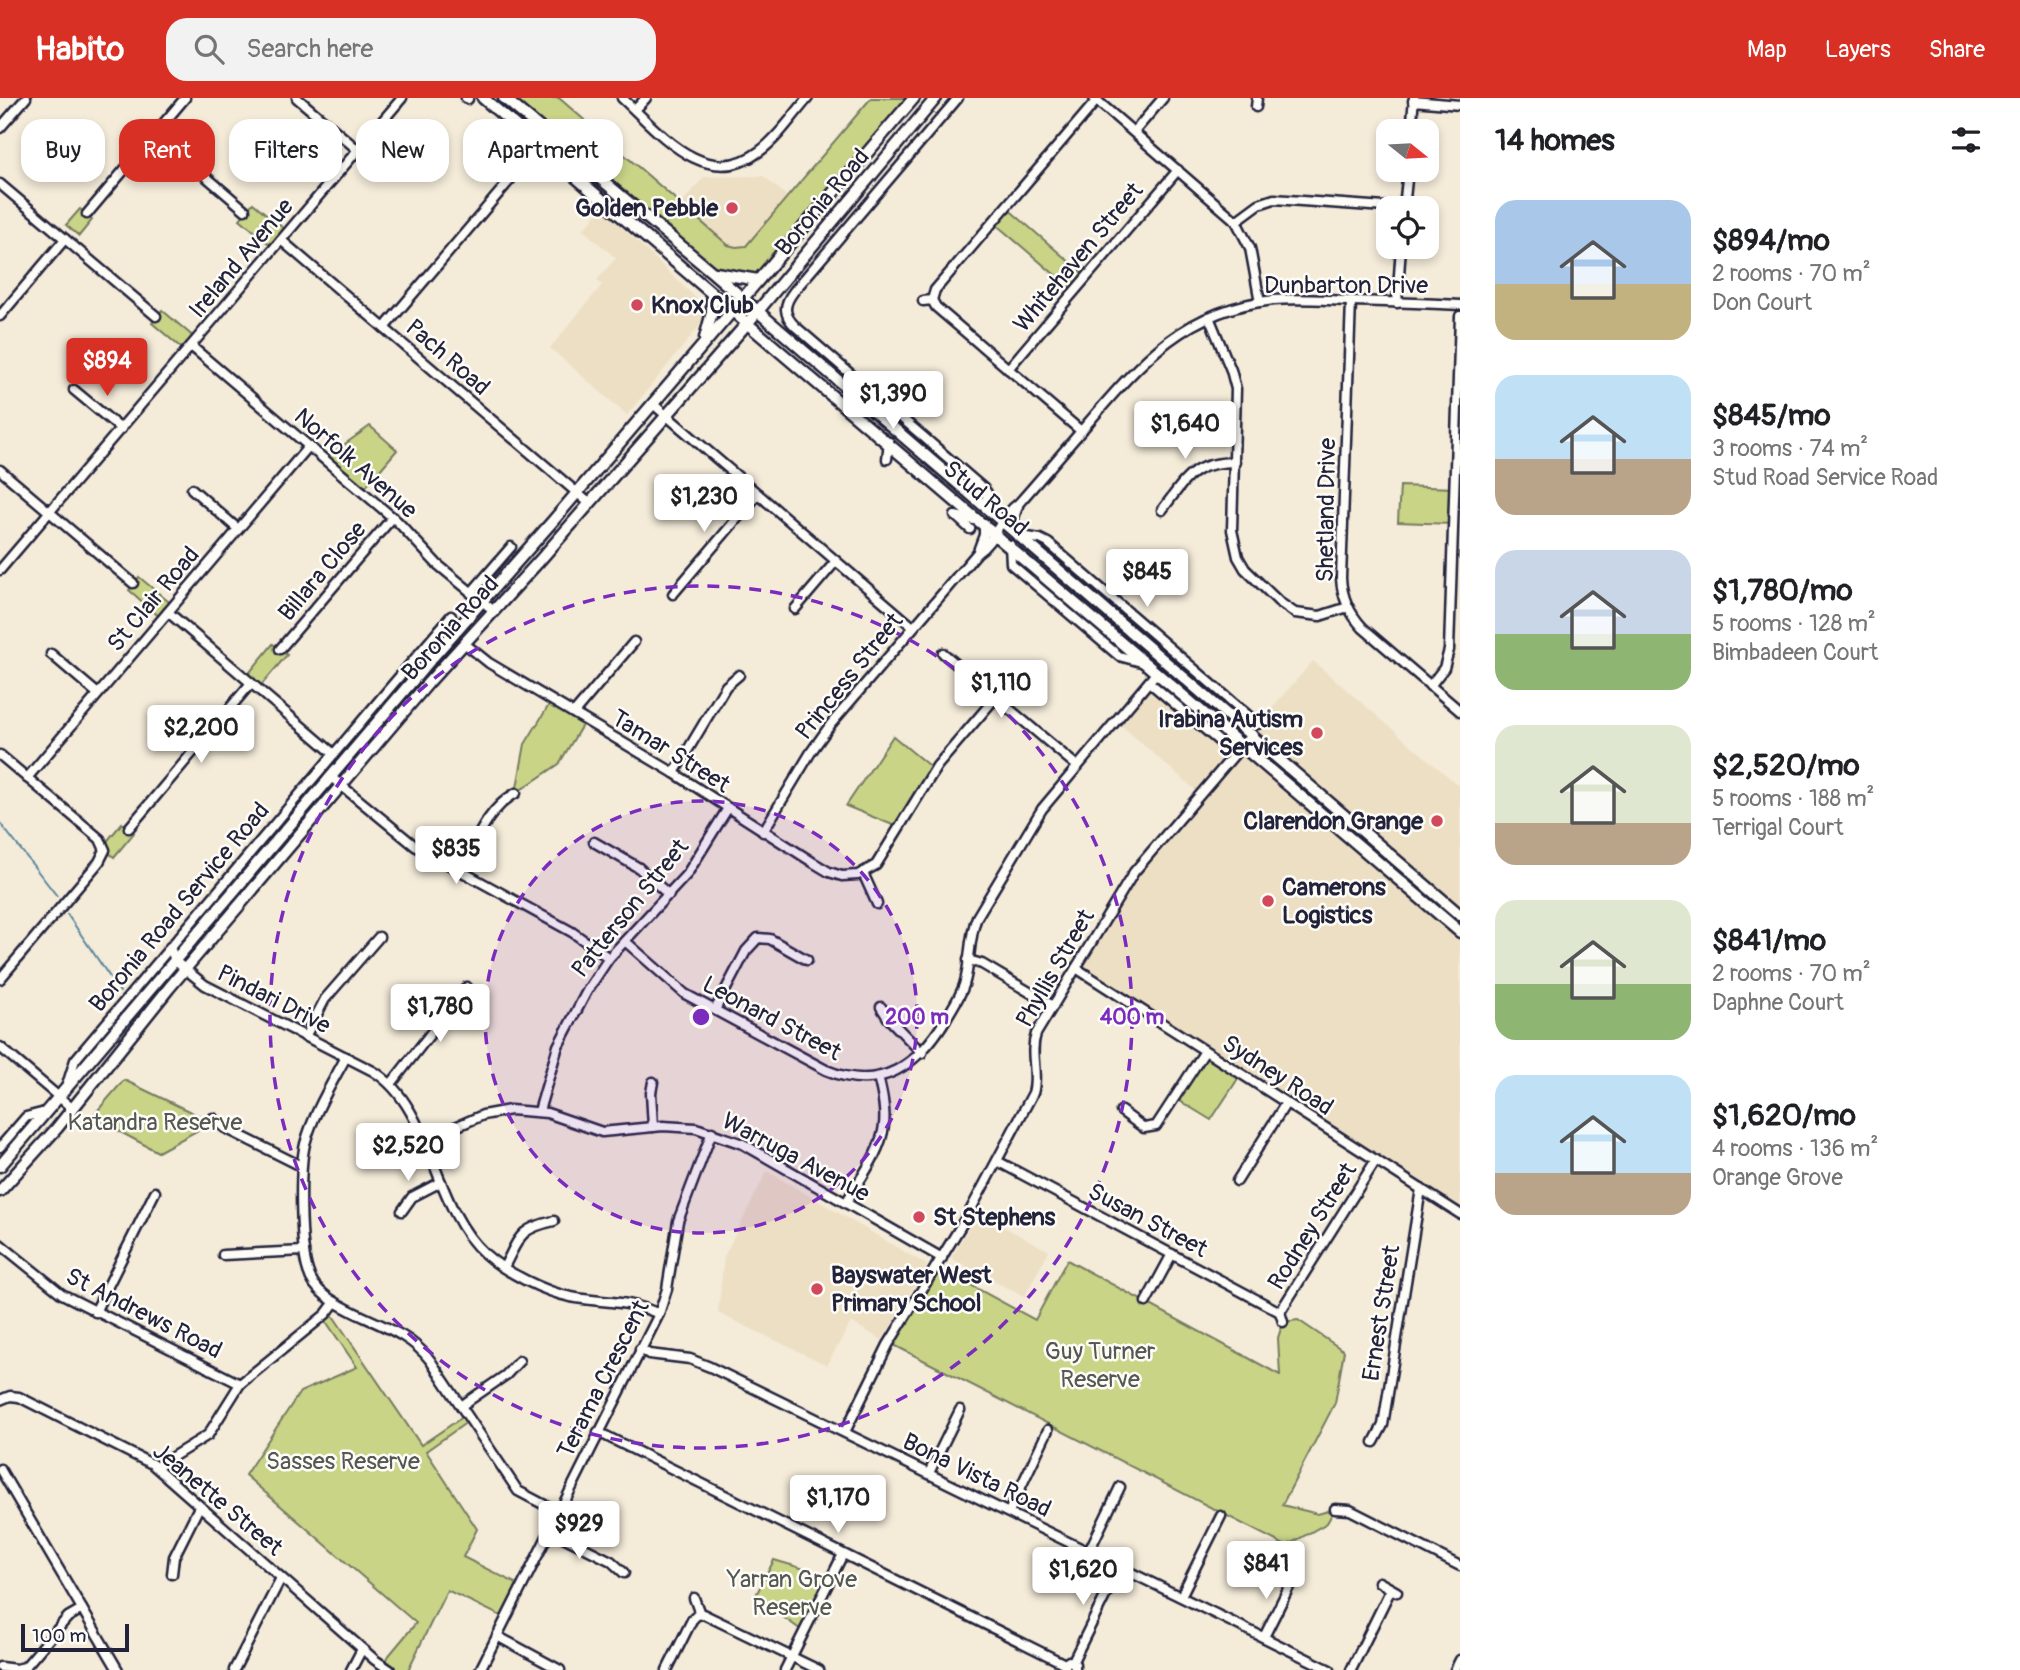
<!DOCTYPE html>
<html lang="en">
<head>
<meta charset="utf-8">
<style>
  :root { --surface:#fff; --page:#f2f2f2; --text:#202124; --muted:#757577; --accent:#d93025 }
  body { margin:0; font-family:Pangolin,sans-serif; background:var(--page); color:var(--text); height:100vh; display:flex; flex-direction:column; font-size:26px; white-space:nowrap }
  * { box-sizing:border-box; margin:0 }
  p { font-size:23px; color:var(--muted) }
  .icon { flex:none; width:38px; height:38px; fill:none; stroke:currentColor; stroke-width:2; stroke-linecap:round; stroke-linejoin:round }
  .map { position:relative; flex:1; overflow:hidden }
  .panel { display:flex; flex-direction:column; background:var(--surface); width:560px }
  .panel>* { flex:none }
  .top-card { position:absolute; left:21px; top:21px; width:665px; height:63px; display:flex; gap:14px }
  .needle { width:46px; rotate:108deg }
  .controls { position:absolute; left:1376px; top:21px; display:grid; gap:14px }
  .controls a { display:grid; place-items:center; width:63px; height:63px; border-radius:14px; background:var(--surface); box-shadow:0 4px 10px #0003; font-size:35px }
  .scale { position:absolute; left:21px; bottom:18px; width:108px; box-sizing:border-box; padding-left:7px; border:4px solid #22223b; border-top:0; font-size:19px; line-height:24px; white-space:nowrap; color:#22223b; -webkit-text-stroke:5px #fdfcf7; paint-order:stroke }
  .price { position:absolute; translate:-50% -60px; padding:0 16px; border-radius:7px; background:#fff; color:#222; font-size:23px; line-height:46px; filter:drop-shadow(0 2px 4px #0008) }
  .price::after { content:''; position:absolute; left:50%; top:42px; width:21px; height:16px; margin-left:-10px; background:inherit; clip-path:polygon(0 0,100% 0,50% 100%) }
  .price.selected { background:var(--accent); color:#fff }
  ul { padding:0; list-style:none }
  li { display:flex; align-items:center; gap:21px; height:175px; padding:0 35px }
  li span { display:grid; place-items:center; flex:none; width:196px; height:140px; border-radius:21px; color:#555 }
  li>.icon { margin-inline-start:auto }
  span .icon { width:84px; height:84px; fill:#fffc; stroke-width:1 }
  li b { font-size:30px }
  h2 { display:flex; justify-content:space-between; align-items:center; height:84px; padding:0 35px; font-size:30px }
  .tag { padding:0 24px; border-radius:21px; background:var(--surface); box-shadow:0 4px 10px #0003; font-size:24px; line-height:63px }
  .tag.selected { background:var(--accent); color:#fff }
  header { display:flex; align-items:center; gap:42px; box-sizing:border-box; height:98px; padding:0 35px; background:var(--accent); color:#fff }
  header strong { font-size:33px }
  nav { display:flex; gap:38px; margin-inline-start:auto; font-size:24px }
  .search { width:490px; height:63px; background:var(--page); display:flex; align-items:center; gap:18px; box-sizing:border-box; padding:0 24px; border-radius:21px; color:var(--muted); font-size:26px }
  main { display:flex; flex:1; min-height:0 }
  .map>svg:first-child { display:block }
  .built { fill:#eddfc4 }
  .green { fill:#c9d487; stroke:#767b61; stroke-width:2 }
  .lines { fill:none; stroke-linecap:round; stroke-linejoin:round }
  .stream { stroke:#58859c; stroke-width:2 }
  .minor-casing { stroke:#22223b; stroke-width:13 }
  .major-casing { stroke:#22223b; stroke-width:15 }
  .minor { stroke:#fdfcf7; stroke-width:8 }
  .major { stroke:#fdfcf7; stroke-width:10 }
  .ring { fill:none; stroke:#7b2cbf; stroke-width:3.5; stroke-dasharray:12 9 }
  .poi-dot { fill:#d1495b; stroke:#fdfcf7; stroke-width:2.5 }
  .labels { text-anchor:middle; stroke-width:5; stroke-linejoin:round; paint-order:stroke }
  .street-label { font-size:24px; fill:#22223b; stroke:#fdfcf7 }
  .poi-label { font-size:24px; font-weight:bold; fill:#22223b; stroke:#fdfcf7; text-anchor:start }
  .park-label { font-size:24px; fill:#545752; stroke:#fdfcf7 }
  .centre { fill:#7b2cbf; stroke:#fdfcf7; stroke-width:3.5 }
  .ring-label { font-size:21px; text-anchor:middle; font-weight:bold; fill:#7b2cbf; stroke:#fdfcf7; stroke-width:5; stroke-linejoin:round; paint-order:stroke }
</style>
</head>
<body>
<header>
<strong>Habito</strong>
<div class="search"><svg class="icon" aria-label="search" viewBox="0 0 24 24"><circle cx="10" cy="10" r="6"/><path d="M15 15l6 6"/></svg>Search here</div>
<nav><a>Map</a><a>Layers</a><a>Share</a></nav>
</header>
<main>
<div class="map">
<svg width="1460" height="1572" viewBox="0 0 1460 1572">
  <rect width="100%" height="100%" fill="#f4ebd9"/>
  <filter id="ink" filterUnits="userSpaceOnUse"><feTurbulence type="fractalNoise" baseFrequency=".0143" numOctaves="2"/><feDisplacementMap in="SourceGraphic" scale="14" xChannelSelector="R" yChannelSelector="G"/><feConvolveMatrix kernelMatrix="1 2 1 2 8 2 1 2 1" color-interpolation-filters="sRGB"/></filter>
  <g filter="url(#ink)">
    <g class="built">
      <polygon points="763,78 788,99 746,148 736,149 728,147 680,107 704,79"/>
      <polygon points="602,110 703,207 704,219 698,230 627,317 550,250 602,187 597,182 616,160 583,132"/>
      <polygon points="1313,563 1460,689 1460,816 1250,635"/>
      <polygon points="1149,584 1234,656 1243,646 1460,834 1460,1116 1076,871 1119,797 1200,696 1116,623"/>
      <polygon points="767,1073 927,1167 882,1242 851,1224 827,1267 718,1215 724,1159"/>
      <polygon points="978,1115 1049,1153 1024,1199 951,1160"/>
    </g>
    <g class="green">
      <polygon points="504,0 559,0 728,147 736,149 746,148 871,0 914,0 758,182 712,174"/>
      <polygon points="253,105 288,134 274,150 240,121"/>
      <polygon points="1006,109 1087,179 1074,193 993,124"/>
      <polygon points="80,111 92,122 79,138 66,127"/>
      <polygon points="162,212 196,241 186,254 152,225"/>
      <polygon points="370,328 397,352 362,393 324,361"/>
      <polygon points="1400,388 1454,390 1453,426 1398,424"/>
      <polygon points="139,479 174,508 162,521 129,492"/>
      <polygon points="273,546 287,557 258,591 245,580"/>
      <polygon points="552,602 585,622 559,666 516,695 525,646"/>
      <polygon points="893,638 934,672 900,730 846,708"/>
      <polygon points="122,725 134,735 114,759 105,752 104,747"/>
      <polygon points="1205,953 1241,976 1211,1022 1175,1000"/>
      <polygon points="124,982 199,1018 213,1020 204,1029 158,1054 92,1019"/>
      <polygon points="1067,1162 1280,1277 1278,1240 1283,1224 1298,1222 1344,1253 1335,1305 1282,1407 1318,1416 1335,1411 1327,1425 1286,1448 890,1245 936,1168 1035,1222"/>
      <polygon points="329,1212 421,1347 467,1316 470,1322 426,1353 477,1431 463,1459 521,1488 505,1520 447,1492 408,1572 390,1572 381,1567 416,1525 245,1377 300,1294 357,1269 323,1219"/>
      <polygon points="774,1462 832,1479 804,1534 755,1499"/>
    </g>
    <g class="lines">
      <g class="stream">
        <polyline points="0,725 57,798"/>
        <polyline points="67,816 120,894"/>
      </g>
      <g class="minor-casing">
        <g id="minor">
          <polyline points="297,0 358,52"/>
          <polyline points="466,0 468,1"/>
          <path d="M622 0C659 34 706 94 760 53 779 39 793 17 808 0"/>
          <path d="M958 0 794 193C783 207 783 217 796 229L984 391 987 395 986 408"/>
          <polyline points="1094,0 1236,123 1250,150 1260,204"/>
          <polyline points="1413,3 1460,7"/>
          <polyline points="1256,9 1257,0"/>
          <polyline points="635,12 646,0"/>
          <polyline points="0,30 26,0"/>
          <polyline points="1411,33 1414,0"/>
          <polyline points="1134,34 1163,0"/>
          <polyline points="155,35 245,112"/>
          <polyline points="0,86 156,218"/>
          <polyline points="1404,110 1408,72"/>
          <polyline points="87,116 185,0"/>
          <polyline points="1236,123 1259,106 1274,101 1399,110"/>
          <polyline points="281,142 589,405"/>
          <polyline points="932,202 935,192 1097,2"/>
          <polyline points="923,203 932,202 936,209 1081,333"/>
          <path d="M1351 203 1341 480C1342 500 1349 515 1363 530L1460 613"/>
          <polyline points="1397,205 1401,149"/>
          <polyline points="0,218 65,141"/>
          <polyline points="1209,219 1231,272 1236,291 1232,432 1238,459 1245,471 1279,504 1295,515 1320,518 1348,509"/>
          <polyline points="384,230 539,48"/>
          <polyline points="191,248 398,424 437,466 494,513"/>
          <polyline points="1008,271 1178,72"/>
          <polyline points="74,292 121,331"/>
          <polyline points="653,306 913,529"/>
          <polyline points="887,361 889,344"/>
          <polyline points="0,372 133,485"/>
          <polyline points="192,391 238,431"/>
          <path d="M1162 412C1187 380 1191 365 1235 364"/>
          <polyline points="955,418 979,423"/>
          <polyline points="957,419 970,431"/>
          <polyline points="1016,434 1014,420 1018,408"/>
          <polyline points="1021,438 1040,441 1048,445 1258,626"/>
          <polyline points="1010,447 1011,466 1119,558 1145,565"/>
          <polyline points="978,453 984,437 984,425"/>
          <polyline points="0,472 402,0"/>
          <polyline points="471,495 511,449"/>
          <polyline points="673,496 758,396"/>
          <polyline points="795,511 836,463"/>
          <polyline points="168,514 334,656"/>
          <polyline points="440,531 451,518"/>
          <polyline points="464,545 489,565 674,675 814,765 829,774 842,778 858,777 876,767 937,668 996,599"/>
          <polyline points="280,551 393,419"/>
          <polyline points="943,555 1077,668"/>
          <polyline points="51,556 98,596"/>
          <polyline points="1149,584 1234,656"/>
          <polyline points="1430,588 1444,570 1449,552 1460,218"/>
          <polyline points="574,615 634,544"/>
          <polyline points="0,657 100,741 105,752 99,764 0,881"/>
          <polyline points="674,675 726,588 739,577"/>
          <polyline points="331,679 415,748 572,834 609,860"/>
          <polyline points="27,680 309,348"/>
          <polyline points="129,730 251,585"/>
          <path d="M763 734 811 654 831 626 977 455C996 442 1000 418 1019 405 1042 379 1065 352 1088 325 1142 262 1186 211 1274 202 1298 200 1323 202 1348 203 1385 204 1423 205 1460 207"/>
          <polyline points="594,744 639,770 669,797"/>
          <path d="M460 773C475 745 487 711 516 695"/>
          <polyline points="863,775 877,806"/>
          <path d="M625 843 685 896 826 972C881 995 918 967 946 921 952 910 960 899 964 887 971 865 968 841 977 819L1042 711 1157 574"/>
          <path d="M170 849 175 863 205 887 373 973C433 1009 432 1109 485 1156 505 1174 545 1194 571 1199 605 1206 624 1200 659 1216"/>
          <polyline points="968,862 982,866 1053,908"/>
          <polyline points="1076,870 1460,1116"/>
          <polyline points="881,909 888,920 922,955"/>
          <polyline points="715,912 746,853 758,840 770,841 807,862"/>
          <polyline points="305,939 325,901 379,839"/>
          <polyline points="0,949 73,1011"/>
          <path d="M346 959C331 987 313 1016 305 1046 299 1071 300 1149 308 1173 311 1184 318 1192 326 1198 359 1223 404 1228 430 1262L518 1393 558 1414"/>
          <polyline points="391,986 467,889"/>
          <polyline points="66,990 75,962 388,592 440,531 459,529"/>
          <polyline points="539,1013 558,948 587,893 609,860 687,776 728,710"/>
          <polyline points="1121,1013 1144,1030 1156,1028 1205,953"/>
          <polyline points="213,1020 225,1030 301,1068"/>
          <polyline points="653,1029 651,995 653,984"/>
          <polyline points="423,1043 483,1017 510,1012 547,1015 602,1034 663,1028 696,1030 743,1046 942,1160"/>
          <polyline points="0,1049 26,1019 45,1014"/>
          <polyline points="997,1063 1280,1214"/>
          <polyline points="1237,1083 1286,1005"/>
          <path d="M846 1105C859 1082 881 1055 884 1027 886 1011 882 994 878 979"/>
          <polyline points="402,1113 412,1099 441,1084"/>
          <polyline points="0,1146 62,1196 240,1286"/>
          <polyline points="223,1157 304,1153"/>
          <path d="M504 1169C520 1139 518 1131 554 1123"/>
          <polyline points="1146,1204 1172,1156"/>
          <polyline points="95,1214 155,1094"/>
          <polyline points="1280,1214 1376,1062"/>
          <polyline points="1280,1214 1283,1224"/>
          <polyline points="640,1251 649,1256 690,1261 710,1269 1330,1572"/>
          <polyline points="0,1302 10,1298 19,1299 152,1366 375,1562 390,1572"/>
          <polyline points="461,1308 506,1277 519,1263"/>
          <polyline points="598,1334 1065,1566"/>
          <path d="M845 1334 888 1247 970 1113 1033 995C1039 976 1029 956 1036 936L1134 774 1252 636"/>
          <polyline points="1374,1344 1383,1327 1421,1091"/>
          <polyline points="156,1369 208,1337 240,1286 326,1216 335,1204"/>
          <polyline points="0,1371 118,1572"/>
          <polyline points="929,1375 960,1312"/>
          <polyline points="1335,1411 1350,1412 1460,1468"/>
          <polyline points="1009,1414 1048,1332"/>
          <polyline points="549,1432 611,1463 624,1475"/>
          <polyline points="1089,1453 1120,1389"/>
          <polyline points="172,1476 174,1459 199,1409"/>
          <polyline points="1379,1484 1397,1494"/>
          <polyline points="1181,1498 1221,1418"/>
          <polyline points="694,1500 700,1516"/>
          <polyline points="497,1538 560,1572"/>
          <polyline points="1264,1539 1294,1479"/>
          <polyline points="1073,1563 1120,1468"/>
          <polyline points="0,1569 16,1571 25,1569 68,1519 82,1511"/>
          <polyline points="234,1572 281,1480"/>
          <polyline points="351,1572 362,1551"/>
          <polyline points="480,1572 659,1216 667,1191 678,1123 712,1034"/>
          <polyline points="667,1572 692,1522 697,1517 703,1516 819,1572"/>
          <polyline points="785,1572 843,1456"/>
          <polyline points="1065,1572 1065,1566 1069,1563 1075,1566 1075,1572"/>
          <polyline points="1351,1572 1391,1491"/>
          <polyline points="1455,1572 1460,1562"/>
        </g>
      </g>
      <g class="major-casing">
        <g id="major">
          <path d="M483 0C809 278 1135 556 1460 834"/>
          <polyline points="504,0 712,174 1460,817"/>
          <polyline points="716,175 758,182"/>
          <polyline points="705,240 712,214 712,197"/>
          <polyline points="0,1068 431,561 552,424 914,0"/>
          <polyline points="0,1093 57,1030 169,890 429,584 541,461 758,213 936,0"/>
        </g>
      </g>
      <use href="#minor" class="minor"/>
      <use href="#major" class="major"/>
    </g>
  </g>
  <circle cx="701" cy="919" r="216" fill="#7b2cbf" fill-opacity=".12"/>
  <g class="ring">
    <circle cx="701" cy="919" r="216"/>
    <circle cx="701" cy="919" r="431"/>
  </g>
  <g class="poi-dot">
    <circle cx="732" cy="110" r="7"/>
    <circle cx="637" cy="207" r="7"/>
    <circle cx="1317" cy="635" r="7"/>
    <circle cx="1437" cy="723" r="7"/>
    <circle cx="1268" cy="803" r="7"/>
    <circle cx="919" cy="1119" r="7"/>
    <circle cx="817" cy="1191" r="7"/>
  </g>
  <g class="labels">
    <g class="street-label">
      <text transform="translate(822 104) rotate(-50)" y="8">Boronia Road</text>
      <text transform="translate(1078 159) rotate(-50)" y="8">Whitehaven Street</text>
      <text transform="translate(241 160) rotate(-50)" y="8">Ireland Avenue</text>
      <text x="1346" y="195">Dunbarton Drive</text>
      <text transform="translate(448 259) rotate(41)" y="8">Pach Road</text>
      <text transform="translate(356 365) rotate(41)" y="8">Norfolk Avenue</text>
      <text transform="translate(986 400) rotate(40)" y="8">Stud Road</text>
      <text transform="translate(1326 412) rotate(-89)" y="8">Shetland Drive</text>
      <text transform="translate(322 473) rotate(-50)" y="8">Billara Close</text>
      <text transform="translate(153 501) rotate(-50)" y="8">St Clair Road</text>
      <text transform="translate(450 530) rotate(-48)" y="8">Boronia Road</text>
      <text transform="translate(849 578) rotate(-51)" y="8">Princess Street</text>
      <text transform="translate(671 653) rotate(32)" y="8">Tamar Street</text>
      <text transform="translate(179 809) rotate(-50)" y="8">Boronia Road Service Road</text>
      <text transform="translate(630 810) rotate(-51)" y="8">Patterson Street</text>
      <text transform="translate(1055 870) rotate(-60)" y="8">Phyllis Street</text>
      <text transform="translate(274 901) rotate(27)" y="8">Pindari Drive</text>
      <text transform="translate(772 920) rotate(28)" y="8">Leonard Street</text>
      <text transform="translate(1278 977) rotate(33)" y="8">Sydney Road</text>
      <text transform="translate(796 1059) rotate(28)" y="8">Warruga Avenue</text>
      <text transform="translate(1148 1122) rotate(28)" y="8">Susan Street</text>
      <text transform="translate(1312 1128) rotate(-58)" y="8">Rodney Street</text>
      <text transform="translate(144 1215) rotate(27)" y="8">St Andrews Road</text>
      <text transform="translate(1381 1215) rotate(-81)" y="8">Ernest Street</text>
      <text transform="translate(603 1281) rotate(-63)" y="8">Terama Crescent</text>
      <text transform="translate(977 1377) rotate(26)" y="8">Bona Vista Road</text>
      <text transform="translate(218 1401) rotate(40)" y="8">Jeanette Street</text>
    </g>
    <g class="poi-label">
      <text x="718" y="118" text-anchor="end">Golden Pebble</text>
      <text x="651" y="215">Knox Club</text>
      <text x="1303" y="629" text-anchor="end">Irabina Autism<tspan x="1303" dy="28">Services</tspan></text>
      <text x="1423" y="731" text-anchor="end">Clarendon Grange</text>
      <text x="1282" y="797">Camerons<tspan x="1282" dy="28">Logistics</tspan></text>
      <text x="933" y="1127">St Stephens</text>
      <text x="831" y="1185">Bayswater West<tspan x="831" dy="28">Primary School</tspan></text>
    </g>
    <g class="park-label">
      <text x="155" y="1032">Katandra Reserve</text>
      <text x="1100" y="1261">Guy Turner<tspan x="1100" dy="28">Reserve</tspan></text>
      <text x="343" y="1371">Sasses Reserve</text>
      <text x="792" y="1489">Yarran Grove<tspan x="792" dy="28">Reserve</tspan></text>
    </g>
  </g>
  <circle cx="701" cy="919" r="10" class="centre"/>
  <g class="ring-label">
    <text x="917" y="926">200 m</text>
    <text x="1132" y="926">400 m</text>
  </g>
</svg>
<div class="controls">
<a><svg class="needle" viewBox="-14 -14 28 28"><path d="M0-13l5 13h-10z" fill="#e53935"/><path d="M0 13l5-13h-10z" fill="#757577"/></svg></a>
<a><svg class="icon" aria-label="locate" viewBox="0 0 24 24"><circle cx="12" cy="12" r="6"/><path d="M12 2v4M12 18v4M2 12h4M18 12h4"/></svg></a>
</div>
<div class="scale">100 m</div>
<b class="price selected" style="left:107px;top:300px">$894</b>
<b class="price" style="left:893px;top:333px">$1,390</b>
<b class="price" style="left:1185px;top:363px">$1,640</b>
<b class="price" style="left:704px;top:436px">$1,230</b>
<b class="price" style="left:1147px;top:511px">$845</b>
<b class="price" style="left:1001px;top:622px">$1,110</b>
<b class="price" style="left:201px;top:667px">$2,200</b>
<b class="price" style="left:456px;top:788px">$835</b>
<b class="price" style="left:440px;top:946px">$1,780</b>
<b class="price" style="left:408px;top:1085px">$2,520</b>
<b class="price" style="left:838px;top:1437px">$1,170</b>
<b class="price" style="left:579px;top:1463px">$929</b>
<b class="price" style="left:1266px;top:1503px">$841</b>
<b class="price" style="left:1083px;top:1509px">$1,620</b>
<div class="top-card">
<a class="tag">Buy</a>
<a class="tag selected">Rent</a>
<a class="tag">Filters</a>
<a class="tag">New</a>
<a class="tag">Apartment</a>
</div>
</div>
<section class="panel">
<h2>14 homes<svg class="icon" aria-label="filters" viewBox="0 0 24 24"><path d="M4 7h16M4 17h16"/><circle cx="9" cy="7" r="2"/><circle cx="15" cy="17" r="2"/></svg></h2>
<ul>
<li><span style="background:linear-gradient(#a9c7e8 60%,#c2b280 0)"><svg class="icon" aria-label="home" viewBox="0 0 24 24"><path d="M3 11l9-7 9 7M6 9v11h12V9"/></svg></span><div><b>$894/mo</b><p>2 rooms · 70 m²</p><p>Don Court</p></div></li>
<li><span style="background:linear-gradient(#bfe0f5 60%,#b9a48a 0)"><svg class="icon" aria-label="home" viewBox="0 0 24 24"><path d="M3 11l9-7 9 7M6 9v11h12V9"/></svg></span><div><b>$845/mo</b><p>3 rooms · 74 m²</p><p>Stud Road Service Road</p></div></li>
<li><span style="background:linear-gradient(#c9d6e8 60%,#8fb573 0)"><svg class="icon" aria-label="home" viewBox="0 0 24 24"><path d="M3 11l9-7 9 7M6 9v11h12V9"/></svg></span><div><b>$1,780/mo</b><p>5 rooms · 128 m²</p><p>Bimbadeen Court</p></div></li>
<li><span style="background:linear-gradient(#dfe7d0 70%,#b9a48a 0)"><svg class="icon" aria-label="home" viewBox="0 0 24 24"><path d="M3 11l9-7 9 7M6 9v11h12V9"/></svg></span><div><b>$2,520/mo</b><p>5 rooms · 188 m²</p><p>Terrigal Court</p></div></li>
<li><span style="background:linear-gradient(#dfe7d0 60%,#8fb573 0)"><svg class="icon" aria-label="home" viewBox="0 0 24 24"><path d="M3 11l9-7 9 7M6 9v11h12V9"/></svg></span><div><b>$841/mo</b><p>2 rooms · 70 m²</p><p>Daphne Court</p></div></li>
<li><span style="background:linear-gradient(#bfe0f5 70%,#b9a48a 0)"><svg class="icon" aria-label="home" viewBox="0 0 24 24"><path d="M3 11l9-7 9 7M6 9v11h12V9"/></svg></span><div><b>$1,620/mo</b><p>4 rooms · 136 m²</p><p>Orange Grove</p></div></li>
</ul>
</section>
</main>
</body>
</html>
